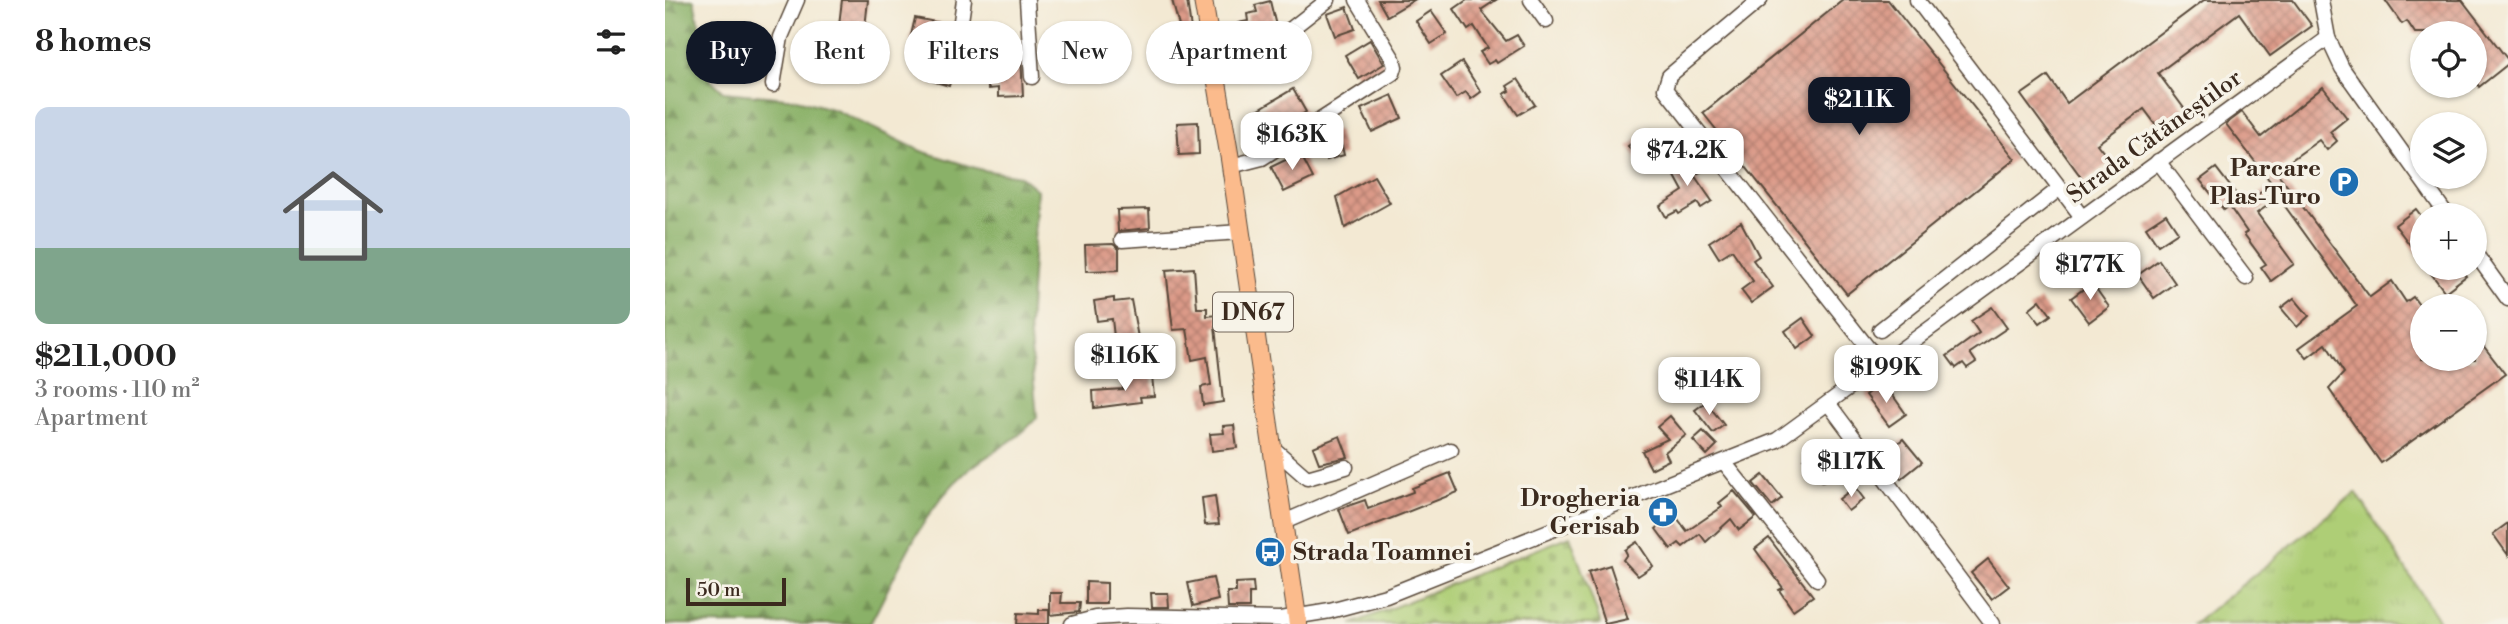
<!DOCTYPE html>
<html lang="en">
<head>
<meta charset="utf-8">
<style>
  :root { --surface:#fff; --page:#f6f6f6; --text:#222; --muted:#767676; --line:#e0e0e0; --accent:#111827 }
  body { margin:0; font-family:"Libre Bodoni",serif; background:var(--page); color:var(--text); height:100vh; display:flex; flex-direction:column; font-size:26px; white-space:nowrap }
  * { box-sizing:border-box; margin:0 }
  p { font-size:23px; color:var(--muted) }
  .icon { flex:none; width:38px; height:38px; fill:none; stroke:currentColor; stroke-width:2; stroke-linecap:round; stroke-linejoin:round }
  .map { position:relative; flex:1; overflow:hidden }
  .details { display:flex; flex-direction:column; background:var(--surface); width:665px }
  .details>* { flex:none }
  .hud { position:absolute; left:21px; top:21px; width:665px; height:63px; display:flex; gap:14px }
  .tools { position:absolute; left:1745px; top:21px; display:grid; gap:14px }
  .tools a { display:grid; place-items:center; width:77px; height:77px; border-radius:50%; background:var(--surface); box-shadow:0 2px 5px #0004; font-size:35px }
  .scale { position:absolute; left:21px; bottom:18px; width:100px; box-sizing:border-box; padding-left:7px; border:4px solid #3b2a1e; border-top:0; font-size:19px; line-height:24px; white-space:nowrap; color:#3b2a1e; -webkit-text-stroke:5px #f7f3e8; paint-order:stroke }
  .price { position:absolute; translate:-50% -60px; padding:0 16px; border-radius:14px; background:#fff; color:#222; font-size:23px; line-height:46px; filter:drop-shadow(0 2px 4px #0008) }
  .price::after { content:''; position:absolute; left:50%; top:42px; width:21px; height:16px; margin-left:-10px; background:inherit; clip-path:polygon(0 0,100% 0,50% 100%) }
  .price.active { background:var(--accent); color:#fff }
  ul { padding:0; list-style:none }
  li { display:grid; align-content:center; gap:14px; height:371px; padding:0 35px }
  li+li { border-top:2px solid var(--line) }
  li span { display:grid; place-items:center; height:217px; border-radius:14px; color:#555 }
  li>.icon { margin-inline-start:auto }
  span .icon { width:126px; height:126px; fill:#fffc; stroke-width:1 }
  li b { font-size:30px }
  h2 { display:flex; justify-content:space-between; align-items:center; height:84px; padding:0 35px; font-size:30px }
  .chip { padding:0 24px; border-radius:32px; background:var(--surface); box-shadow:0 2px 5px #0004; font-size:24px; line-height:63px }
  .chip.active { background:var(--accent); color:#fff }
  main { display:flex; flex:1; min-height:0 }
  .map>svg:first-child { display:block }
  .grass { fill:url(#grass-tufts); stroke:#747c4a; stroke-width:2 }
  .forest { fill:url(#forest-firs); stroke:#626e42; stroke-width:2 }
  .cemetery { fill:url(#cemetery-stones); stroke:#747c4a; stroke-width:2 }
  .building { fill:url(#building-cross-hatch) }
  .lines { fill:none; stroke-linecap:round; stroke-linejoin:round }
  .minor-casing { stroke:#574739; stroke-width:17 }
  .major-casing { stroke:#574739; stroke-width:20 }
  .minor { stroke:#fff; stroke-width:14 }
  .major { stroke:#fbbb8c; stroke-width:18 }
  .labels { text-anchor:middle; stroke-width:7; stroke-linejoin:round; paint-order:stroke }
  .shield { fill:#f7f3e8; stroke:#73665b; stroke-width:2 }
  .shield-label { font-size:23px; font-weight:bold; fill:#3b2a1e }
  .street-label { font-size:24px; fill:#3b2a1e; stroke:#f7f3e8 }
  .poi-label { font-size:24px; font-weight:bold; fill:#3b2a1e; stroke:#f7f3e8; text-anchor:end }
</style>
</head>
<body>
<main>
<section class="details">
<h2>8 homes<svg class="icon" aria-label="filters" viewBox="0 0 24 24"><path d="M4 7h16M4 17h16"/><circle cx="9" cy="7" r="2"/><circle cx="15" cy="17" r="2"/></svg></h2>
<ul>
<li><span style="background:linear-gradient(#c9d6e8 65%,#7fa58c 0)"><svg class="icon" aria-label="home" viewBox="0 0 24 24"><path d="M3 11l9-7 9 7M6 9v11h12V9"/></svg></span><div><b>$211,000</b><p>3 rooms · 110 m²</p><p>Apartment</p></div></li>
</ul>
</section>
<div class="map">
<svg width="1843" height="624" viewBox="0 0 1843 624">
  <defs>
    <pattern id="grass-tufts" width="24" height="20" patternUnits="userSpaceOnUse" patternTransform="scale(1.75)"><rect width="24" height="20" fill="#aece76"/><path d="M3 7l-1-3M5 7V3M7 7l1-3M15 17l-1-3M17 17v-4M19 17l1-3" fill="none" stroke="#97b166"/></pattern>
    <pattern id="forest-firs" width="22" height="20" patternUnits="userSpaceOnUse" patternTransform="scale(1.75)"><rect width="22" height="20" fill="#8ab167"/><path d="M5 1l3.5 6h-7zM16 11l3.5 6h-7z" fill="#729054"/></pattern>
    <pattern id="cemetery-stones" width="16" height="16" patternUnits="userSpaceOnUse" patternTransform="scale(1.75)"><rect width="16" height="16" fill="#aece76"/><path d="M2 7V4a2 2 0 0 1 4 0v3zM10 15v-3a2 2 0 0 1 4 0v3z" fill="#97b166"/></pattern>
    <pattern id="building-cross-hatch" width="8" height="8" patternUnits="userSpaceOnUse" patternTransform="scale(1.75)"><rect width="8" height="8" fill="#db9a88"/><path d="M0 0l8 8M0 8l8-8" fill="none" stroke="#b37e6f"/></pattern>
  </defs>
  <rect width="100%" height="100%" fill="#f7f3e8"/>
  <filter id="ink" filterUnits="userSpaceOnUse"><feTurbulence type="fractalNoise" baseFrequency=".0143" numOctaves="2"/><feDisplacementMap in="SourceGraphic" scale="14" xChannelSelector="R" yChannelSelector="G"/><feConvolveMatrix kernelMatrix="1 2 1 2 8 2 1 2 1" color-interpolation-filters="sRGB"/></filter>
  <filter id="wash" filterUnits="userSpaceOnUse"><feTurbulence type="fractalNoise" baseFrequency=".00686" numOctaves="4" result="noise"/><feDisplacementMap in="SourceGraphic" scale="28" xChannelSelector="R" yChannelSelector="G"/><feGaussianBlur stdDeviation="1.57" result="paint"/><feColorMatrix in="noise" values="0 0 0 0 0 0 0 0 0 0 0 0 0 0 0 0 0 1.4 0 .05"/><feComposite in="paint" operator="in"/></filter>
  <g filter="url(#wash)">
    <rect width="100%" height="100%" fill="#f3e9d3"/>
    <polygon class="grass" points="1691,492 1776,624 1529,624"/>
    <path class="forest" d="M0 0H29L45 79 59 92 132 99 170 110 256 151 317 170 355 176 372 190 364 327 372 417C353 442 323 452 300 473 256 511 232 574 205 624H0Z"/>
    <polygon class="cemetery" points="905,536 936,624 687,624"/>
    <g id="blocks">
      <g class="building">
        <polygon points="177,0 203,0 200,28 174,25"/>
        <polygon points="507,0 522,0 526,29 515,30"/>
        <polygon points="713,0 749,0 722,16"/>
        <polygon points="802,0 831,0 816,10 841,41 852,35 859,46 832,63 830,60 823,64 815,52 823,48 809,26 803,30 789,9"/>
        <polygon points="1178,0 1223,0 1350,159 1182,294 1038,113"/>
        <polygon points="1539,0 1628,0 1647,26 1605,56 1574,13 1493,73 1521,111 1495,130 1479,109 1432,144 1446,162 1419,181 1356,95 1383,76 1402,103"/>
        <polygon points="1720,0 1797,0 1843,60 1843,64 1814,87 1810,80 1810,33 1750,33 1742,21 1737,24"/>
        <polygon points="605,1 611,26 606,28 607,32 592,40 590,32 576,36 573,23 583,21 582,14 592,12 590,5"/>
        <polygon points="682,7 690,29 670,36 662,14"/>
        <polygon points="766,11 782,34 766,44 751,21"/>
        <polygon points="250,18 276,23 272,45 245,40"/>
        <polygon points="342,37 343,56 356,56 358,96 333,97 333,88 323,89 325,38"/>
        <polygon points="705,40 719,64 694,79 680,55"/>
        <polygon points="77,49 102,50 100,73 77,72"/>
        <polygon points="797,62 816,92 806,99 801,92 791,98 776,76"/>
        <polygon points="268,66 288,72 284,86 264,80"/>
        <polygon points="853,79 870,105 853,115 839,94 845,91 842,86"/>
        <polygon points="1658,87 1682,118 1665,132 1672,141 1662,150 1654,140 1611,171 1705,297 1727,281 1741,302 1748,297 1757,309 1757,359 1810,359 1810,335 1840,374 1716,463 1664,389 1679,373 1661,344 1642,358 1634,348 1692,306 1614,198 1592,213 1629,264 1606,281 1596,267 1601,264 1579,234 1582,232 1564,206 1559,210 1535,180 1551,168 1578,203 1608,185 1561,124 1577,112 1596,137"/>
        <polygon points="628,89 641,112 611,130 606,122 598,127 589,112"/>
        <polygon points="727,95 737,118 707,132 696,109"/>
        <polygon points="533,122 534,154 514,155 512,123"/>
        <polygon points="987,129 997,143 973,160 963,146"/>
        <polygon points="673,130 679,155 662,160 655,135"/>
        <polygon points="635,153 648,178 619,192 606,167"/>
        <polygon points="1028,155 1037,171 1029,175 1047,201 1036,208 1032,203 1014,214 1012,211 1001,217 995,206 1018,191 1005,167"/>
        <polygon points="709,176 725,203 680,228 672,197"/>
        <polygon points="484,209 485,228 453,231 452,210"/>
        <polygon points="1751,209 1757,217 1757,261 1730,225"/>
        <polygon points="1501,214 1513,232 1493,245 1481,227"/>
        <polygon points="1076,222 1094,256 1088,260 1108,287 1086,303 1076,290 1088,281 1067,250 1054,258 1044,242"/>
        <polygon points="448,244 454,249 454,270 421,271 420,245"/>
        <polygon points="1494,260 1510,283 1489,298 1473,275"/>
        <polygon points="529,268 532,308 542,308 542,316 554,315 554,326 550,327 558,402 538,405 536,387 546,385 542,357 527,360 522,329 508,330 501,270"/>
        <polygon points="1762,268 1795,268 1801,276 1780,292"/>
        <polygon points="1427,283 1444,307 1424,322 1406,298"/>
        <polygon points="449,298 449,302 466,300 474,343 450,346 447,319 432,321 429,301"/>
        <polygon points="1629,298 1644,316 1632,327 1616,308"/>
        <polygon points="1375,300 1386,315 1375,323 1364,309"/>
        <polygon points="1327,307 1342,328 1305,353 1311,362 1302,368 1298,363 1291,368 1282,356 1314,333 1306,321"/>
        <polygon points="1138,318 1150,336 1132,349 1120,331"/>
        <polygon points="487,376 489,396 475,397 476,402 429,408 428,391 458,389 458,382 461,379"/>
        <polygon points="1215,385 1222,395 1226,393 1241,414 1224,426 1201,395"/>
        <polygon points="1041,402 1059,425 1048,433 1030,410"/>
        <polygon points="1005,416 1021,435 1000,452 1004,460 986,469 977,451 1003,439 992,427"/>
        <polygon points="569,425 572,448 547,451 545,434 559,433 558,426"/>
        <polygon points="1038,431 1052,445 1042,455 1028,440"/>
        <polygon points="675,436 683,457 654,463 648,447"/>
        <polygon points="1238,439 1257,462 1236,479 1217,456"/>
        <polygon points="1161,442 1175,460 1166,467 1169,472 1157,482 1139,459"/>
        <polygon points="785,473 793,492 684,535 674,509 700,500 703,509 748,492 747,488"/>
        <polygon points="1098,475 1117,498 1107,506 1088,483"/>
        <polygon points="1190,487 1199,499 1183,511 1174,499"/>
        <polygon points="1069,491 1091,517 1074,530 1066,519 1041,542 1035,534 1018,547 1014,543 1006,549 991,529 999,522 990,509 1000,502 1022,531 1057,507 1054,503"/>
        <polygon points="550,496 554,524 540,525 537,498"/>
        <polygon points="1843,523 1843,555 1828,534"/>
        <polygon points="1104,538 1148,596 1128,610 1114,590 1118,588 1090,549"/>
        <polygon points="972,542 988,566 973,576 958,560 962,554 960,550"/>
        <polygon points="1323,559 1344,586 1327,599 1306,573"/>
        <polygon points="945,565 963,619 940,624 923,572"/>
        <polygon points="548,578 553,600 528,606 523,583"/>
        <polygon points="421,582 442,583 442,604 421,604"/>
        <polygon points="588,582 589,593 584,593 584,608 563,608 562,592 571,592 571,583"/>
        <polygon points="385,593 397,593 396,603 415,603 414,612 385,615"/>
        <polygon points="486,593 503,593 504,607 487,607"/>
        <polygon points="374,610 384,610 384,624 352,624 353,613 374,614"/>
      </g>
    </g>
  </g>
  <g filter="url(#ink)">
    <use href="#blocks" fill-opacity="0" stroke="#574739" stroke-width="2"/>
    <g class="lines">
      <g class="minor-casing">
        <g id="minor">
          <polyline points="362,0 367,77"/>
          <polyline points="866,0 881,21"/>
          <polyline points="1095,0 1004,76 1000,89 1203,348 1219,363"/>
          <polyline points="1252,0 1417,217"/>
          <polyline points="1656,0 1663,38 1677,68 1782,215"/>
          <polyline points="291,56 299,0"/>
          <polyline points="551,73 607,44 663,0"/>
          <polyline points="108,85 116,37 132,0"/>
          <polyline points="1493,161 1581,278"/>
          <polyline points="566,166 597,158 728,73 730,67 728,59 692,0"/>
          <polyline points="457,240 576,232"/>
          <polyline points="1810,253 1843,299"/>
          <polyline points="1215,330 1395,188"/>
          <polyline points="1163,403 1328,624"/>
          <polyline points="608,448 642,478 681,467"/>
          <polyline points="1059,462 1152,579"/>
          <polyline points="619,522 786,450"/>
          <polyline points="407,624 430,618 462,616 616,619 665,611 721,596 1112,440 1663,38"/>
        </g>
      </g>
      <g class="major-casing">
        <polyline id="major" points="538,0 565,159 633,624"/>
      </g>
      <use href="#minor" class="minor"/>
      <use href="#major" class="major"/>
    </g>
  </g>
  <defs>
    <g id="parking-disc" transform="scale(1.575)"><circle r="9.5" fill="#1f6fb2" stroke="#f7f3e8"/><path d="M-3.5-5.5H1a3.5 3.5 0 0 1 0 7H-1V5.5H-3.5ZM-1-3.4V-.6H.8a1.4 1.4 0 0 0 0-2.8Z" fill="#fff"/></g>
    <g id="pharmacy-disc" transform="scale(1.575)"><circle r="9.5" fill="#1f6fb2" stroke="#f7f3e8"/><path d="M-2-6h4v4h4v4h-4v4h-4v-4h-4v-4h4Z" fill="#fff"/></g>
    <g id="bus-disc" transform="scale(1.575)"><circle r="9.5" fill="#1f6fb2" stroke="#f7f3e8"/><path d="M-5-6H5V4H4V6H2V4H-2V6H-4V4H-5ZM-3.5-4V0h7V-4ZM-3.5 1.2v1.5H-2V1.2ZM2 1.2v1.5H3.5V1.2Z" fill="#fff"/></g>
  </defs>
  <g fill-rule="evenodd">
    <use href="#parking-disc" x="1679" y="182"/>
    <use href="#pharmacy-disc" x="998" y="512"/>
    <use href="#bus-disc" x="605" y="552"/>
  </g>
  <g class="labels">
    <rect class="shield" x="548" y="292.5" width="80" height="39" rx="5"/>
    <g class="shield-label">
      <text x="588" y="320">DN67</text>
    </g>
    <g class="street-label">
      <text transform="translate(1489 136) rotate(-36)" y="8">Strada Cătăneștilor</text>
    </g>
    <g class="poi-label">
      <text x="1656" y="176">Parcare<tspan x="1656" dy="28">Plas-Turo</tspan></text>
      <text x="975" y="506">Drogheria<tspan x="975" dy="28">Gerisab</tspan></text>
      <text x="628" y="560" text-anchor="start">Strada Toamnei</text>
    </g>
  </g>
</svg>
<div class="tools">
<a><svg class="icon" aria-label="locate" viewBox="0 0 24 24"><circle cx="12" cy="12" r="6"/><path d="M12 2v4M12 18v4M2 12h4M18 12h4"/></svg></a>
<a><svg class="icon" aria-label="layers" viewBox="0 0 24 24"><path d="M12 4l9 5-9 5-9-5zM3 14l9 5 9-5"/></svg></a>
<a>+</a>
<a>−</a>
</div>
<div class="scale">50 m</div>
<b class="price active" style="left:1194px;top:137px">$211K</b>
<b class="price" style="left:627px;top:172px">$163K</b>
<b class="price" style="left:1022px;top:188px">$74.2K</b>
<b class="price" style="left:1425px;top:302px">$177K</b>
<b class="price" style="left:460px;top:393px">$116K</b>
<b class="price" style="left:1221px;top:405px">$199K</b>
<b class="price" style="left:1044px;top:417px">$114K</b>
<b class="price" style="left:1186px;top:499px">$117K</b>
<div class="hud">
<a class="chip active">Buy</a>
<a class="chip">Rent</a>
<a class="chip">Filters</a>
<a class="chip">New</a>
<a class="chip">Apartment</a>
</div>
</div>
</main>
</body>
</html>
